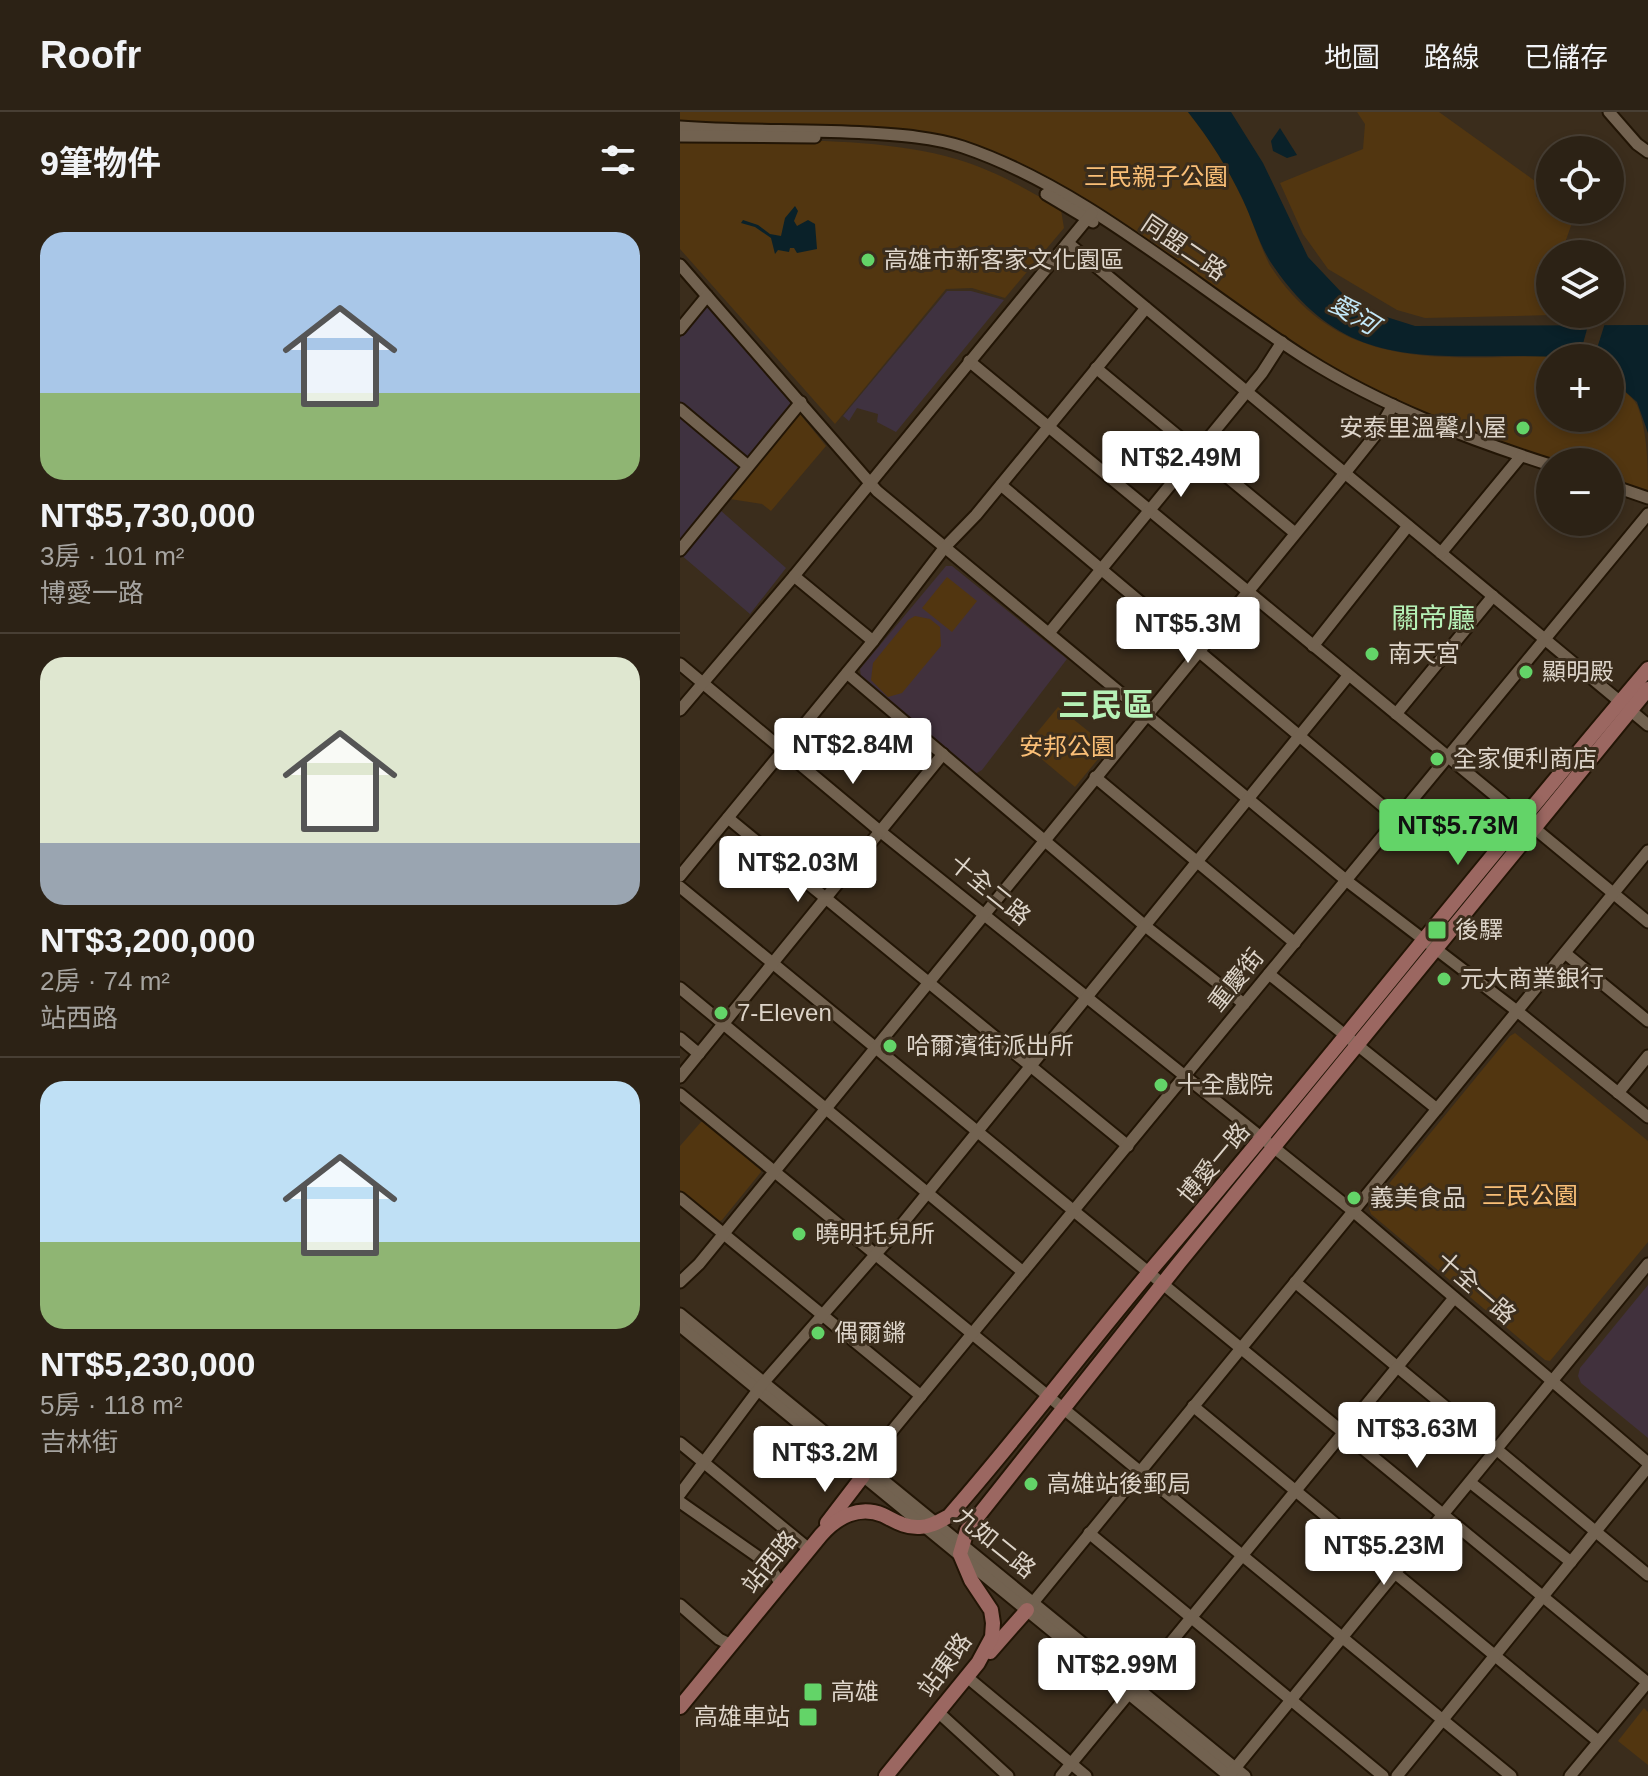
<!DOCTYPE html>
<html lang="zh-TW">
<head>
<meta charset="utf-8">
<style>
  :root { --surface:#2c2215; --page:#382f22; --text:#f1f3f6; --muted:#a6a4a0; --line:#483f34; --accent:#63d468 }
  body { margin:0; font-family:Helvetica,"Noto Sans TC",sans-serif; background:var(--page); color:var(--text); height:100vh; display:flex; flex-direction:column; font-size:30px; white-space:nowrap }
  * { box-sizing:border-box; margin:0 }
  p { font-size:26px; color:var(--muted) }
  .icon { flex:none; width:44px; height:44px; fill:none; stroke:currentColor; stroke-width:2; stroke-linecap:round; stroke-linejoin:round }
  .map { position:relative; flex:1; overflow:hidden }
  .side { display:flex; flex-direction:column; background:var(--surface); width:680px }
  .side>* { flex:none }
  .fabs { position:absolute; left:856px; top:24px; display:grid; gap:16px }
  .fabs a { display:grid; place-items:center; width:88px; height:88px; border-radius:50%; background:var(--surface); box-shadow:0 4px 12px #0003,0 0 0 2px var(--line); font-size:40px }
  .price { position:absolute; translate:-50% -68px; padding:0 18px; border-radius:8px; background:#fff; color:#222; font-size:26px; line-height:52px; filter:drop-shadow(0 2px 4px #0008) }
  .price::after { content:''; position:absolute; left:50%; top:48px; width:24px; height:18px; margin-left:-12px; background:inherit; clip-path:polygon(0 0,100% 0,50% 100%) }
  .price.current { background:var(--accent); color:#111 }
  ul { padding:0; list-style:none }
  li { display:grid; align-content:center; gap:16px; height:424px; padding:0 40px }
  li+li { border-top:2px solid var(--line) }
  li span { display:grid; place-items:center; height:248px; border-radius:24px; color:#555 }
  li>.icon { margin-inline-start:auto }
  span .icon { width:144px; height:144px; fill:#fffc; stroke-width:1 }
  li b { font-size:34px }
  h2 { display:flex; justify-content:space-between; align-items:center; height:96px; padding:0 40px; font-size:34px }
  header { display:flex; align-items:center; gap:48px; box-sizing:border-box; height:112px; padding:0 40px; background:var(--surface); border-bottom:2px solid var(--line) }
  header strong { font-size:38px }
  nav { display:flex; gap:44px; margin-inline-start:auto; font-size:28px }
  main { display:flex; flex:1; min-height:0 }
  .map>svg:first-child { display:block }
  .industrial { fill:#3f3240 }
  .education { fill:#41313d }
  .green { fill:#523610 }
  .water { fill:#0a2129 }
  .pier { fill:#3b2d1c }
  .lines { fill:none; stroke-linecap:round; stroke-linejoin:round }
  .minor-casing { stroke:#221505; stroke-width:15 }
  .major-casing { stroke:#221505; stroke-width:18 }
  .minor { stroke:#726250; stroke-width:11 }
  .major { stroke:#9b6761; stroke-width:14 }
  .poi-dot { fill:#63d468; stroke:#3b2d1c; stroke-width:3 }
  .labels { text-anchor:middle; stroke-width:6; stroke-linejoin:round; paint-order:stroke }
  .park-label { font-size:24px; fill:#fabf77; stroke:#3b2d1c }
  .street-label { font-size:24px; fill:#ddd4c9; stroke:#3b2d1c }
  .poi-label { font-size:24px; fill:#ddd4c9; stroke:#3b2d1c; text-anchor:start }
  .water-label { font-size:26px; font-style:italic; fill:#c2e7f7; stroke:#3b2d1c }
  .quarter-label { font-size:28px; fill:#b6f1b6; stroke:#3b2d1c }
  .district-label { font-size:32px; font-weight:bold; fill:#b6f1b6; stroke:#3b2d1c }
</style>
</head>
<body>
<header>
<strong>Roofr</strong>
<nav><a>地圖</a><a>路線</a><a>已儲存</a></nav>
</header>
<main>
<section class="side">
<h2>9筆物件<svg class="icon" aria-label="filters" viewBox="0 0 24 24"><path d="M4 7h16M4 17h16"/><circle cx="9" cy="7" r="2"/><circle cx="15" cy="17" r="2"/></svg></h2>
<ul>
<li><span style="background:linear-gradient(#a9c7e8 65%,#8fb573 0)"><svg class="icon" aria-label="home" viewBox="0 0 24 24"><path d="M3 11l9-7 9 7M6 9v11h12V9"/></svg></span><div><b>NT$5,730,000</b><p>3房 · 101 m²</p><p>博愛一路</p></div></li>
<li><span style="background:linear-gradient(#dfe7d0 75%,#9aa5b1 0)"><svg class="icon" aria-label="home" viewBox="0 0 24 24"><path d="M3 11l9-7 9 7M6 9v11h12V9"/></svg></span><div><b>NT$3,200,000</b><p>2房 · 74 m²</p><p>站西路</p></div></li>
<li><span style="background:linear-gradient(#bfe0f5 65%,#8fb573 0)"><svg class="icon" aria-label="home" viewBox="0 0 24 24"><path d="M3 11l9-7 9 7M6 9v11h12V9"/></svg></span><div><b>NT$5,230,000</b><p>5房 · 118 m²</p><p>吉林街</p></div></li>
</ul>
</section>
<div class="map">
<svg width="968" height="1664" viewBox="0 0 968 1664">
  <rect width="100%" height="100%" fill="#3b2d1c"/>
  <g class="industrial">
    <polygon points="267,179 291,179 324,188 216,320 197,310 198,302 177,296 169,309 163,304"/>
    <polygon points="27,194 113,291 31,390 106,456 70,502 0,442 0,226"/>
  </g>
  <g class="education">
    <polygon points="266,454 272,454 387,547 302,658 295,662 181,565 180,557"/>
    <polygon points="968,1173 968,1326 901,1271 898,1264 900,1256"/>
  </g>
  <g class="green">
    <path d="M0 0H508C533 31 552 63 568 99 574 114 584 144 591 155 663 264 767 244 879 244L894 246H870V306H930V267C939 275 951 283 957 293 968 320 968 356 968 386L930 373V350H870L685 280 419 105 332 55 240 27 0 15Z"/>
    <polygon points="677,0 759,0 855,69 856,84 865,93 870,86 870,98 883,98 892,111 881,142 870,142 870,202 873,203 745,206 717,198 648,157 623,122 600,71 683,37 685,12"/>
    <path d="M0 28C85 29 194 23 276 47 314 58 347 77 381 98L384 116 325 186 292 176 266 177 155 312 0 137Z"/>
    <polygon points="120,302 146,334 91,399 82,392 50,387"/>
    <polygon points="267,465 297,489 272,520 242,496"/>
    <polygon points="235,504 250,507 260,515 261,534 222,581 208,585 191,568 193,551 228,508"/>
    <polygon points="378,595 428,635 395,675 346,634"/>
    <polygon points="835,921 968,1029 968,1130 870,1249 865,1248 691,1102 689,1096 830,924"/>
    <polygon points="27,1009 79,1052 81,1060 42,1108 35,1111 0,1082 0,1034 21,1010"/>
    <polygon points="964,1596 968,1600 968,1653 938,1629"/>
  </g>
  <g class="water">
    <path d="M508 0H551L583 51 628 145 663 182 697 202 735 214 968 213V321L957 290 930 266V246C897 246 865 244 832 244 728 245 659 249 594 155 580 136 573 109 563 88 548 56 530 28 508 0Z"/>
    <polygon points="600,16 617,43 607,46 593,39 591,29"/>
    <polygon points="115,94 118,99 114,109 117,114 128,108 135,112 137,137 117,141 114,136 110,136 109,140 98,138 95,142 91,126 75,115 61,111 63,108 78,113 90,122 101,124 105,106"/>
  </g>
  <polygon class="pier" points="909,210 925,211 914,246 899,246"/>
  <g class="lines">
    <g class="minor-casing">
      <g id="minor">
        <polyline points="929,0 957,32 968,40"/>
        <path d="M0 15C62 20 125 17 187 21 219 23 253 25 283 35 407 77 517 177 627 247 702 294 786 326 870 353"/>
        <polyline points="0,24 135,25"/>
        <polyline points="366,82 413,110"/>
        <polyline points="388,131 968,613"/>
        <polyline points="0,153 197,379 667,769 837,899 968,1005"/>
        <polyline points="0,217 27,184"/>
        <polyline points="289,249 968,810"/>
        <polyline points="416,256 615,421"/>
        <polyline points="0,297 68,354"/>
        <polyline points="321,373 717,706"/>
        <polyline points="930,373 968,386"/>
        <polyline points="0,438 121,290"/>
        <polyline points="761,441 841,344"/>
        <polyline points="114,464 193,529"/>
        <polyline points="369,521 582,261 602,230"/>
        <polyline points="633,534 728,414"/>
        <polyline points="0,552 201,720 673,1099 968,1351"/>
        <polyline points="167,561 464,813 564,892"/>
        <polyline points="0,598 114,464 412,101"/>
        <polyline points="716,602 813,484"/>
        <polyline points="415,665 615,831"/>
        <polyline points="48,706 448,1034"/>
        <polyline points="0,764 193,529 265,435 296,403 466,196"/>
        <polyline points="0,775 968,1571"/>
        <polyline points="885,841 968,909"/>
        <polyline points="589,862 757,997"/>
        <polyline points="0,876 343,1160"/>
        <polyline points="0,926 19,942"/>
        <polyline points="0,965 263,642"/>
        <polyline points="938,981 968,944"/>
        <polyline points="0,982 831,1664"/>
        <polyline points="0,1086 241,1284"/>
        <polyline points="0,1170 19,1152 665,361 697,321 713,293"/>
        <polyline points="615,1170 968,1463"/>
        <polyline points="0,1202 565,1664"/>
        <polyline points="0,1214 549,1664"/>
        <polyline points="513,1294 918,1629"/>
        <polyline points="0,1331 129,1437"/>
        <polyline points="183,1364 185,1353 216,1314 968,402"/>
        <polyline points="791,1371 891,1450"/>
        <polyline points="0,1382 84,1270 223,1111 668,564"/>
        <polyline points="0,1390 87,1451 101,1472"/>
        <polyline points="409,1421 703,1664"/>
        <polyline points="0,1493 39,1527 51,1533"/>
        <polyline points="347,1498 968,739"/>
        <polyline points="287,1565 406,1664"/>
        <polyline points="258,1600 328,1664"/>
        <polyline points="552,1660 968,1152"/>
        <polyline points="381,1664 774,1186"/>
        <polyline points="717,1664 968,1355"/>
        <polyline points="890,1664 968,1570"/>
      </g>
    </g>
    <g class="major-casing">
      <g id="major">
        <polyline points="147,1411 183,1364"/>
        <polyline points="310,1540 347,1498"/>
        <path d="M0 1595 141 1423C157 1405 179 1393 203 1403 215 1409 226 1416 240 1415 251 1415 260 1409 269 1404 341 1322 406 1235 476 1152 643 956 801 753 968 557"/>
        <polyline points="206,1664 298,1551 312,1525 313,1511 311,1498 291,1468 280,1442 287,1418 499,1151 968,577"/>
      </g>
    </g>
    <use href="#minor" class="minor"/>
    <use href="#major" class="major"/>
  </g>
  <g class="poi-dot">
    <circle cx="188" cy="148" r="8"/>
    <circle cx="843" cy="316" r="8"/>
    <circle cx="692" cy="542" r="8"/>
    <circle cx="846" cy="560" r="8"/>
    <circle cx="757" cy="647" r="8"/>
    <rect x="747" y="808" width="20" height="20" rx="4"/>
    <circle cx="764" cy="867" r="8"/>
    <circle cx="41" cy="901" r="8"/>
    <circle cx="210" cy="934" r="8"/>
    <circle cx="481" cy="973" r="8"/>
    <circle cx="674" cy="1086" r="8"/>
    <circle cx="119" cy="1122" r="8"/>
    <circle cx="138" cy="1221" r="8"/>
    <circle cx="351" cy="1372" r="8"/>
    <rect x="123" y="1570" width="20" height="20" rx="4"/>
    <rect x="118" y="1595" width="20" height="20" rx="4"/>
  </g>
  <g class="labels">
    <g class="park-label">
      <text x="476" y="73">三民親子公園</text>
      <text x="387" y="643">安邦公園</text>
      <text x="850" y="1092">三民公園</text>
    </g>
    <g class="street-label">
      <text transform="translate(504 136) rotate(34)" y="8">同盟二路</text>
      <text transform="translate(310 778) rotate(39)" y="8">十全二路</text>
      <text transform="translate(556 868) rotate(-51)" y="8">重慶街</text>
      <text transform="translate(534 1051) rotate(-50)" y="8">博愛一路</text>
      <text transform="translate(796 1176) rotate(41)" y="8">十全一路</text>
      <text transform="translate(315 1431) rotate(39)" y="8">九如二路</text>
      <text transform="translate(90 1450) rotate(-51)" y="8">站西路</text>
      <text transform="translate(265 1553) rotate(-54)" y="8">站東路</text>
    </g>
    <g class="poi-label">
      <text x="204" y="156">高雄市新客家文化園區</text>
      <text x="827" y="324" text-anchor="end">安泰里溫馨小屋</text>
      <text x="708" y="550">南天宮</text>
      <text x="862" y="568">顯明殿</text>
      <text x="773" y="655">全家便利商店</text>
      <text x="775" y="826">後驛</text>
      <text x="780" y="875">元大商業銀行</text>
      <text x="57" y="909">7-Eleven</text>
      <text x="226" y="942">哈爾濱街派出所</text>
      <text x="497" y="981">十全戲院</text>
      <text x="690" y="1094">義美食品</text>
      <text x="135" y="1130">曉明托兒所</text>
      <text x="154" y="1229">偶爾鏘</text>
      <text x="367" y="1380">高雄站後郵局</text>
      <text x="151" y="1588">高雄</text>
      <text x="110" y="1613" text-anchor="end">高雄車站</text>
    </g>
    <g class="water-label">
      <text transform="translate(674 202) rotate(31)" y="9">愛河</text>
    </g>
    <g class="quarter-label">
      <text x="753" y="516">關帝廳</text>
    </g>
    <g class="district-label">
      <text x="426" y="604">三民區</text>
    </g>
  </g>
</svg>
<div class="fabs">
<a><svg class="icon" aria-label="locate" viewBox="0 0 24 24"><circle cx="12" cy="12" r="6"/><path d="M12 2v4M12 18v4M2 12h4M18 12h4"/></svg></a>
<a><svg class="icon" aria-label="layers" viewBox="0 0 24 24"><path d="M12 4l9 5-9 5-9-5zM3 14l9 5 9-5"/></svg></a>
<a>+</a>
<a>−</a>
</div>
<b class="price" style="left:501px;top:387px">NT$2.49M</b>
<b class="price" style="left:508px;top:553px">NT$5.3M</b>
<b class="price" style="left:173px;top:674px">NT$2.84M</b>
<b class="price current" style="left:778px;top:755px">NT$5.73M</b>
<b class="price" style="left:118px;top:792px">NT$2.03M</b>
<b class="price" style="left:737px;top:1358px">NT$3.63M</b>
<b class="price" style="left:145px;top:1382px">NT$3.2M</b>
<b class="price" style="left:704px;top:1475px">NT$5.23M</b>
<b class="price" style="left:437px;top:1594px">NT$2.99M</b>
</div>
</main>
</body>
</html>
